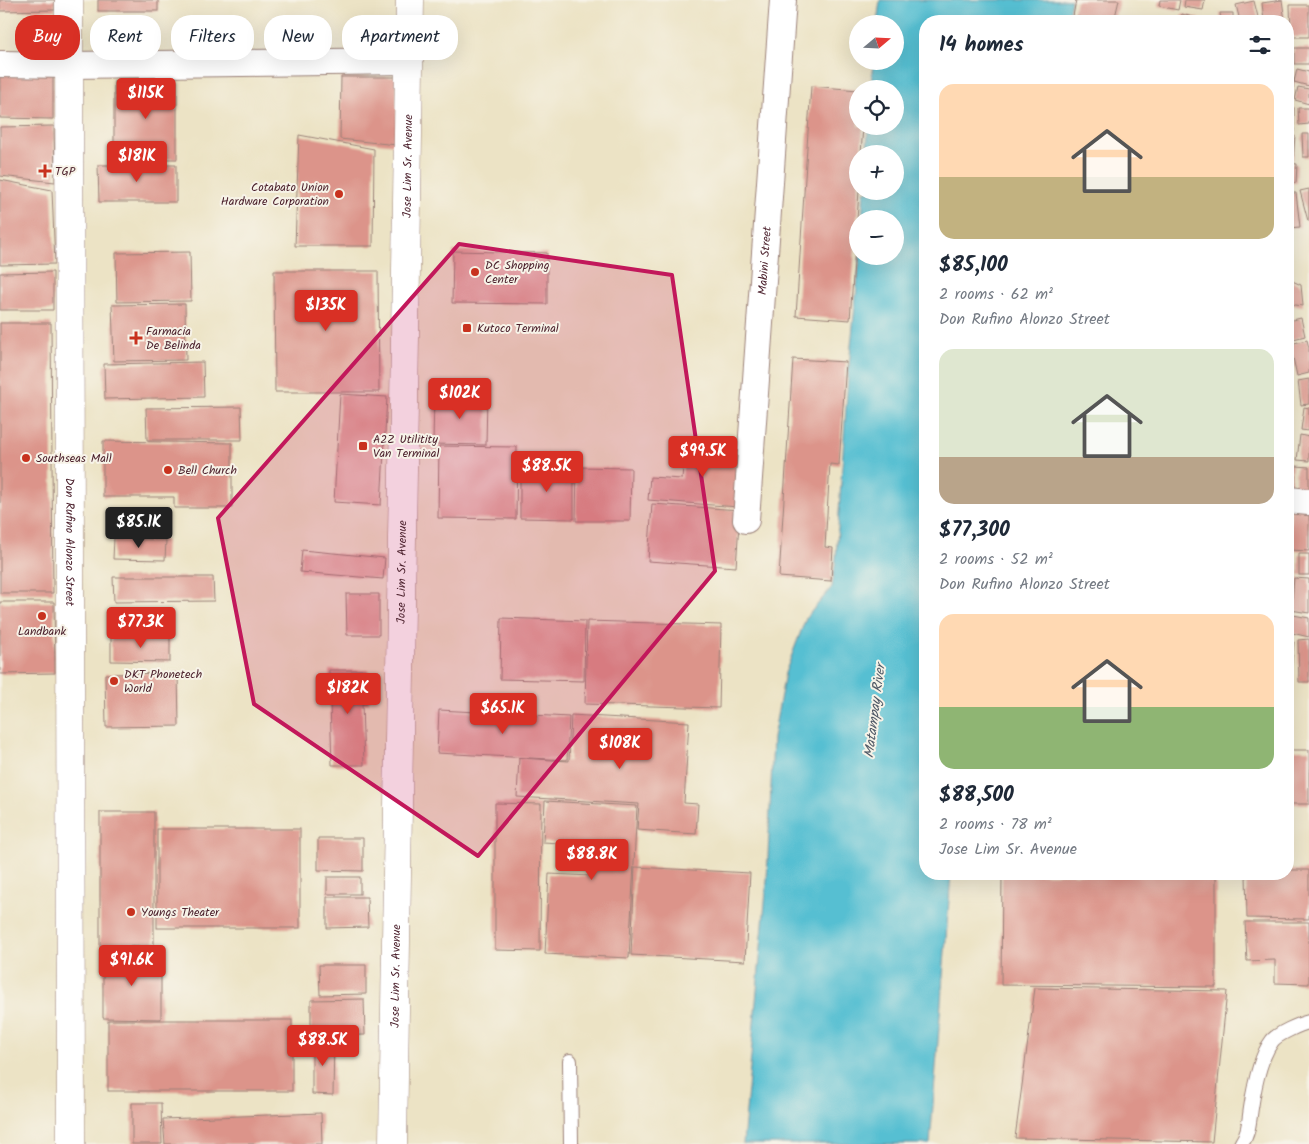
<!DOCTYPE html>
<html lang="en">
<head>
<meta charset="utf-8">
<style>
  :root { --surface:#fff; --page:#f6f6f7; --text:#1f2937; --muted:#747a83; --accent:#d93025 }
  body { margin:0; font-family:Kalam,sans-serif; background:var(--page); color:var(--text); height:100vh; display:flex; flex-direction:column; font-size:19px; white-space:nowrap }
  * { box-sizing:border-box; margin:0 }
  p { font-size:16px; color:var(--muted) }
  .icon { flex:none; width:28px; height:28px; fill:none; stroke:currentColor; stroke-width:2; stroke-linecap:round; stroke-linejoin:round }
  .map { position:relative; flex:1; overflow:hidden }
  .drawer { position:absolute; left:919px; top:15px; width:375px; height:865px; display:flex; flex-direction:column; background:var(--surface); border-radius:20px; box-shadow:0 5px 20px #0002 }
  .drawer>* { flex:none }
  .top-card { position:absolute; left:15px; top:15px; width:475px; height:45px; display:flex; gap:10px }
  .needle { width:32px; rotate:71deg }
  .fabs { position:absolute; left:849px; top:15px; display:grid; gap:10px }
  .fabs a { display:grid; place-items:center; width:55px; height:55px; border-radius:50%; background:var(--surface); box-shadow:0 5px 20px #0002; font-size:25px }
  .price { position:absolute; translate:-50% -42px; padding:0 11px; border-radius:5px; background:var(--accent); color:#fff; font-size:16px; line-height:32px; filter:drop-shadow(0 1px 2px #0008) }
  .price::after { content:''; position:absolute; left:50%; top:30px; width:15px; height:11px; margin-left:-8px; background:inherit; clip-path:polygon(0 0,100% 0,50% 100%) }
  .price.current { background:#222; color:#fff }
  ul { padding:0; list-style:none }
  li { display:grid; align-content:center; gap:10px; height:265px; padding:0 20px }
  li span { display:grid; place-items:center; height:155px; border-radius:15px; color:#555 }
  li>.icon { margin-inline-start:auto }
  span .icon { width:90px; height:90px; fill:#fffc; stroke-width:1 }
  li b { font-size:21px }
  h2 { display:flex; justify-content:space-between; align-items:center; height:60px; padding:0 20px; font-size:21px }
  .pill { padding:0 18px; border-radius:20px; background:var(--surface); box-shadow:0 5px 20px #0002; font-size:18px; line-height:45px }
  .pill.current { background:var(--accent); color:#fff }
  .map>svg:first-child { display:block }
  .water { fill:#56bfd2; stroke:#506f7e }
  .building { fill:#dc948a }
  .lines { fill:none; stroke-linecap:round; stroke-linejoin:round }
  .lane-casing { stroke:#9b8178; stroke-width:16 }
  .street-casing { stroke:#9b8178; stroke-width:28 }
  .secondary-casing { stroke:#9b8178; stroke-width:29 }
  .lane { stroke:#fff; stroke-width:14 }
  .street { stroke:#fff; stroke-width:26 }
  .secondary { stroke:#fff; stroke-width:28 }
  .marked { fill:#c2185b; fill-opacity:0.2; stroke:#c2185b; stroke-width:4; stroke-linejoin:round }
  .poi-dot { fill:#c8321e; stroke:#f7f3e8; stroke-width:2 }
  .labels { text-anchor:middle; stroke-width:4; stroke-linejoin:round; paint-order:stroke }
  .street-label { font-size:12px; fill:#4a1f2b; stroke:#f7f3e8 }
  .poi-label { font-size:12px; fill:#4a1f2b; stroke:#f7f3e8; text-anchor:start }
  .water-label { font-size:14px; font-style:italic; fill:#4e5765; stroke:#f7f3e8 }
</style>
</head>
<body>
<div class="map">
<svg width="1309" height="1144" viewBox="0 0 1309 1144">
  <rect width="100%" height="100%" fill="#f7f3e8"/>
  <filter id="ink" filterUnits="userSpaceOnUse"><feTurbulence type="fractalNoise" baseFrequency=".02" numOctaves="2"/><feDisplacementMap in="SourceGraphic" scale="10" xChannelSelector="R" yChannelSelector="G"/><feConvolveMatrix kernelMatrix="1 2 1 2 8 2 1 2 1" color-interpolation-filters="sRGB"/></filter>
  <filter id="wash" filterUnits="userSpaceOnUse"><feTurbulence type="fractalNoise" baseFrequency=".0096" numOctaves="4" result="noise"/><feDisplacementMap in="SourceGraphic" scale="20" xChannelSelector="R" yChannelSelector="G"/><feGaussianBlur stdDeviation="1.12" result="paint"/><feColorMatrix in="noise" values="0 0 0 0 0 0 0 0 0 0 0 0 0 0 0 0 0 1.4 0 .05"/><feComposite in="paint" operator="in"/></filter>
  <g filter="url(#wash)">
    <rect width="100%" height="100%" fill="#ece3c5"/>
    <polygon class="water" points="880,0 1071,0 1067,21 925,21 925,874 951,874 930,1144 743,1144 767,881 773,738 785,673 806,618 832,587 836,558 848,376 860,256 895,256 895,219 862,219 864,191 895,191 895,154 867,154 868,126 895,126 895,89 871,89 873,61 895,61 895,24 877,24"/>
    <g id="blocks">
      <g class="building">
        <polygon points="0,0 55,0 55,10 0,11"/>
        <rect x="98" y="0" width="60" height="11"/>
        <polygon points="1076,0 1119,0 1114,21 1098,21 1073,16"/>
        <polygon points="1160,0 1180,0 1178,10 1159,6"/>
        <polygon points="1185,0 1205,0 1203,10 1184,7"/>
        <polygon points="1282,0 1285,21 1264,21 1262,3"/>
        <polygon points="1254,1 1259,21 1240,21 1236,5"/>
        <polygon points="1290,5 1309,5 1309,37 1291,37"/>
        <polygon points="1220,13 1233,13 1233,21 1221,21"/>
        <polygon points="1182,14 1200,19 1199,21 1180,21"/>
        <rect x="1294" y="48" width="15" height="16"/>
        <polygon points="1297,69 1309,72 1309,86 1294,82"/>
        <polygon points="0,70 53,71 53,119 0,118"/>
        <polygon points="341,77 397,77 397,145 340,139"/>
        <polygon points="1288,77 1294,78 1292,102 1288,102"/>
        <rect x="114" y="81" width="63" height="78"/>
        <polygon points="811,86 858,90 858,126 863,126 861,154 858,154 859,191 850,320 796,316"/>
        <polygon points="1298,87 1309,89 1309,104 1295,100"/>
        <rect x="1288" y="108" width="6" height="23"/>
        <polygon points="1298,108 1309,108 1309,124 1299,125"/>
        <polygon points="54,126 55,182 0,176 0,127"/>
        <polygon points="1302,134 1309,134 1309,157 1303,157"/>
        <polygon points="299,135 374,149 373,246 295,246"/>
        <polygon points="1288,135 1295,136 1293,159 1288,159"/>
        <polygon points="1288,163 1297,164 1296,183 1288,182"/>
        <polygon points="98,165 176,165 176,202 99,202"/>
        <polygon points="0,180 52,190 55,264 0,265"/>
        <polygon points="1309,189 1309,221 1308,221 1300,191"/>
        <polygon points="1288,193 1296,193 1300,227 1288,228"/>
        <polygon points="453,251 547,253 547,304 452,303"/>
        <polygon points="190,252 191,301 117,302 116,253"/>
        <polygon points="274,271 378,271 379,392 275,392"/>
        <polygon points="53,272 53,310 0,310 0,273"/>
        <polygon points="1288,279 1301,285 1303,306 1288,304"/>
        <polygon points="185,304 186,360 114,361 112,305"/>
        <polygon points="1301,318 1305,336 1290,340 1288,321"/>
        <polygon points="0,323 51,323 53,593 0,593"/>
        <polygon points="1307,340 1309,348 1309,373 1297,376 1290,344"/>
        <polygon points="793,359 846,362 839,465 830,464 825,547 833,548 831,581 779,577"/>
        <polygon points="203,362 204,397 105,399 104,364"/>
        <polygon points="1309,379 1309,404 1301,405 1298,381"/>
        <polygon points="340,394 387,397 381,505 334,502"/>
        <polygon points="434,395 487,396 486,445 433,444"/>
        <polygon points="241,407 242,440 147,440 146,408"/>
        <polygon points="1304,407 1309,408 1309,431 1301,430"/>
        <polygon points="1300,435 1309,437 1309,461 1297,460"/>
        <polygon points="103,441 232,443 232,508 174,508 174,497 103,497"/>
        <polygon points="685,443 742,447 738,507 648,500 650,477 682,479"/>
        <polygon points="439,446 517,447 516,519 438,518"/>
        <polygon points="1288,464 1292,464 1290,498 1288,498"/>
        <polygon points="1296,466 1309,467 1309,499 1294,498"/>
        <polygon points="520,467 574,468 574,519 520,518"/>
        <polygon points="577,467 631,468 630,521 576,521"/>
        <polygon points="652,504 740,510 736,567 648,561"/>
        <polygon points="1291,506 1309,507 1309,551 1289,550"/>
        <polygon points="114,538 166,540 165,560 113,559"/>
        <polygon points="302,550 385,558 383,579 300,572"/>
        <rect x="1299" y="554" width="10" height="21"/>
        <polygon points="1288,562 1290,562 1291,586 1288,586"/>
        <polygon points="113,577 213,577 214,601 114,602"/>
        <polygon points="1294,578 1309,579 1309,613 1291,610"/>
        <polygon points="346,594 379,594 379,635 347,635"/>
        <polygon points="0,602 54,602 55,673 0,674"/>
        <polygon points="1288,614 1309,618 1309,637 1288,632"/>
        <polygon points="501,618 585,621 584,681 500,679"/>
        <polygon points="587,621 721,625 719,708 585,704"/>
        <polygon points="111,636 170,636 170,662 111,661"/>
        <polygon points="1309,639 1309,682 1299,682 1298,640"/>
        <polygon points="1288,642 1294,642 1290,683 1288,683"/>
        <polygon points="329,670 368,670 369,703 362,704 364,765 332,765"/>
        <polygon points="178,673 179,726 106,727 105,674"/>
        <polygon points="439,710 569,717 567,760 437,753"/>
        <polygon points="571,715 689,722 684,803 698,804 696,834 637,830 639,804 517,797 519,758 569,761"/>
        <rect x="1288" y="750" width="21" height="54"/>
        <polygon points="545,801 637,806 629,958 545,954 549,874 591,876 592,845 543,842"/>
        <polygon points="495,803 541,804 540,951 495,950"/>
        <polygon points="100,812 154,812 154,946 100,947"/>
        <rect x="157" y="829" width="143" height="99"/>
        <polygon points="318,838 363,838 363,871 318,870"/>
        <polygon points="635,867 750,873 745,961 631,955"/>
        <polygon points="1288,870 1309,870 1309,919 1247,918 1246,874 1288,874"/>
        <polygon points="1002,874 1216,874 1216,987 1001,985"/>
        <rect x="327" y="877" width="33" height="17"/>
        <polygon points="327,897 367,897 368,927 327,928"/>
        <polygon points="1245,922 1309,922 1309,984 1275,983 1275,960 1247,961"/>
        <polygon points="103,956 161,956 161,1019 103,1018"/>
        <polygon points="319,965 366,965 366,994 320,995"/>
        <polygon points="1035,988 1227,991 1212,1142 1015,1138"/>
        <polygon points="364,999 365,1035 311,1036 311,1000"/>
        <rect x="108" y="1020" width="184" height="71"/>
        <polygon points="312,1039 334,1039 333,1095 312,1094"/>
        <polygon points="132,1103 161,1103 162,1144 132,1144"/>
        <polygon points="321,1113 322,1144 165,1144 163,1119"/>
      </g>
    </g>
  </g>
  <g filter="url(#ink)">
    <use href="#blocks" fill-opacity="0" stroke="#9b8178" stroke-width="1"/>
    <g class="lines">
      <g class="lane-casing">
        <g id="lane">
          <polyline points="570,1061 571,1144"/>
          <path d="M1241 1144C1249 1133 1249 1121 1251 1108 1254 1088 1260 1057 1272 1041 1277 1034 1300 1024 1309 1022"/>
        </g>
      </g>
      <g class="street-casing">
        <g id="street">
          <polyline points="0,64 69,65 408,61"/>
          <polyline points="1288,500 1309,502"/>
          <path id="s1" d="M746 520 783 0"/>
        </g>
      </g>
      <g class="secondary-casing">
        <g id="secondary">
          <path id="s2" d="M69 0 71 1144"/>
          <path id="s3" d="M393 1144 410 0"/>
        </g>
      </g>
      <use href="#lane" class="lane"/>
      <use href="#street" class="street"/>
      <use href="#secondary" class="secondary"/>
    </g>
  </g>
  <path class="marked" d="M459 244 672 275 715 571 478 856 254 704 218 518Z"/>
  <g class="poi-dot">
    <path d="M42.5 163.5h5v5h5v5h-5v5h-5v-5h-5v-5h5z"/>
    <circle cx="339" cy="194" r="5"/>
    <circle cx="475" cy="272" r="5"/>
    <rect x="462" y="323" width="10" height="10" rx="2.5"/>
    <path d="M133.5 330.5h5v5h5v5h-5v5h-5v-5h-5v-5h5z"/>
    <rect x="358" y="441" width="10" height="10" rx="2.5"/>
    <circle cx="26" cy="458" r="5"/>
    <circle cx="168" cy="470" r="5"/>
    <circle cx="42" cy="616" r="5"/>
    <circle cx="114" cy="681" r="5"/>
    <circle cx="131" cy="912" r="5"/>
  </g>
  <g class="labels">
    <g class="street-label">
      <text dy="4" stroke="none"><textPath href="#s3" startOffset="978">Jose Lim Sr. Avenue</textPath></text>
      <text dy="4" stroke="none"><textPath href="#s1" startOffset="260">Mabini Street</textPath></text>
      <text dy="4" stroke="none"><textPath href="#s2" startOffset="542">Don Rufino Alonzo Street</textPath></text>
      <text dy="4" stroke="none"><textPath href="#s3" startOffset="572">Jose Lim Sr. Avenue</textPath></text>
      <text dy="4" stroke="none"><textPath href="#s3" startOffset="168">Jose Lim Sr. Avenue</textPath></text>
    </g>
    <g class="poi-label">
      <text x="55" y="175">TGP</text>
      <text x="329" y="191" text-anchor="end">Cotabato Union<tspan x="329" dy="14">Hardware Corporation</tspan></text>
      <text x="485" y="269">DC Shopping<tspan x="485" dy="14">Center</tspan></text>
      <text x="477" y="332">Kutoco Terminal</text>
      <text x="146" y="335">Farmacia<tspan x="146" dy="14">De Belinda</tspan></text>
      <text x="373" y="443">A2Z Utilitity<tspan x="373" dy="14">Van Terminal</tspan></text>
      <text x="36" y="462">Southseas Mall</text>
      <text x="178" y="474">Bell Church</text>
      <text x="42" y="635" text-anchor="middle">Landbank</text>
      <text x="124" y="678">DKT Phonetech<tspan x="124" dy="14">World</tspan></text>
      <text x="141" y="916">Youngs Theater</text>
    </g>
    <g class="water-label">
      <text transform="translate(874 711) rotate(-83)" y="5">Matampay River</text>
    </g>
  </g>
</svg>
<div class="fabs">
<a><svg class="needle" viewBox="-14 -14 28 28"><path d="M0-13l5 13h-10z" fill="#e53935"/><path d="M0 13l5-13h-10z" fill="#747a83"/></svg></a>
<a><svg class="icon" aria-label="locate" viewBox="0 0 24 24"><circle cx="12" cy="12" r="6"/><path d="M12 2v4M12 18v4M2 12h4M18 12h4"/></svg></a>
<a>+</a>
<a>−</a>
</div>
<b class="price" style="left:146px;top:120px">$115K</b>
<b class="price" style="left:137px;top:183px">$181K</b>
<b class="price" style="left:326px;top:332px">$135K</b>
<b class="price" style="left:460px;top:420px">$102K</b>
<b class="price" style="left:703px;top:478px">$99.5K</b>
<b class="price" style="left:547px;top:493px">$88.5K</b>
<b class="price current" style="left:139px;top:549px">$85.1K</b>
<b class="price" style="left:141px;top:649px">$77.3K</b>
<b class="price" style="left:348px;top:715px">$182K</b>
<b class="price" style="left:503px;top:735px">$65.1K</b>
<b class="price" style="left:620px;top:770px">$108K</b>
<b class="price" style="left:592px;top:881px">$88.8K</b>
<b class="price" style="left:132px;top:987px">$91.6K</b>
<b class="price" style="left:323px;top:1067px">$88.5K</b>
<div class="top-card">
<a class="pill current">Buy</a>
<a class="pill">Rent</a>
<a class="pill">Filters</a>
<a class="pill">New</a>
<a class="pill">Apartment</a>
</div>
<section class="drawer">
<h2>14 homes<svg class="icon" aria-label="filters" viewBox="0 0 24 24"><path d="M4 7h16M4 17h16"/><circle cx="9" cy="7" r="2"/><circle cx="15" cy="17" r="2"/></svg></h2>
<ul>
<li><span style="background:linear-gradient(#ffd9b3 60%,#c2b280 0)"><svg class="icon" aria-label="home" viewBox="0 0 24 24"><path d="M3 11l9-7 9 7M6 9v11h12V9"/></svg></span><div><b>$85,100</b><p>2 rooms · 62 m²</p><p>Don Rufino Alonzo Street</p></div></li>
<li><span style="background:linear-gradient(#dfe7d0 70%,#b9a48a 0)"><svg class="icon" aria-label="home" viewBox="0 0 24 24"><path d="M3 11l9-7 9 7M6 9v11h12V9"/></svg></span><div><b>$77,300</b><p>2 rooms · 52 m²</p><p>Don Rufino Alonzo Street</p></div></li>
<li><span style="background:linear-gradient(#ffd9b3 60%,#8fb573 0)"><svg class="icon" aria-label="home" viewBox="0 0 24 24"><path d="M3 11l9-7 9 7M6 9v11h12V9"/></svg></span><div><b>$88,500</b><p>2 rooms · 78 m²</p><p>Jose Lim Sr. Avenue</p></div></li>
</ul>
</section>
</div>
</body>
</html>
